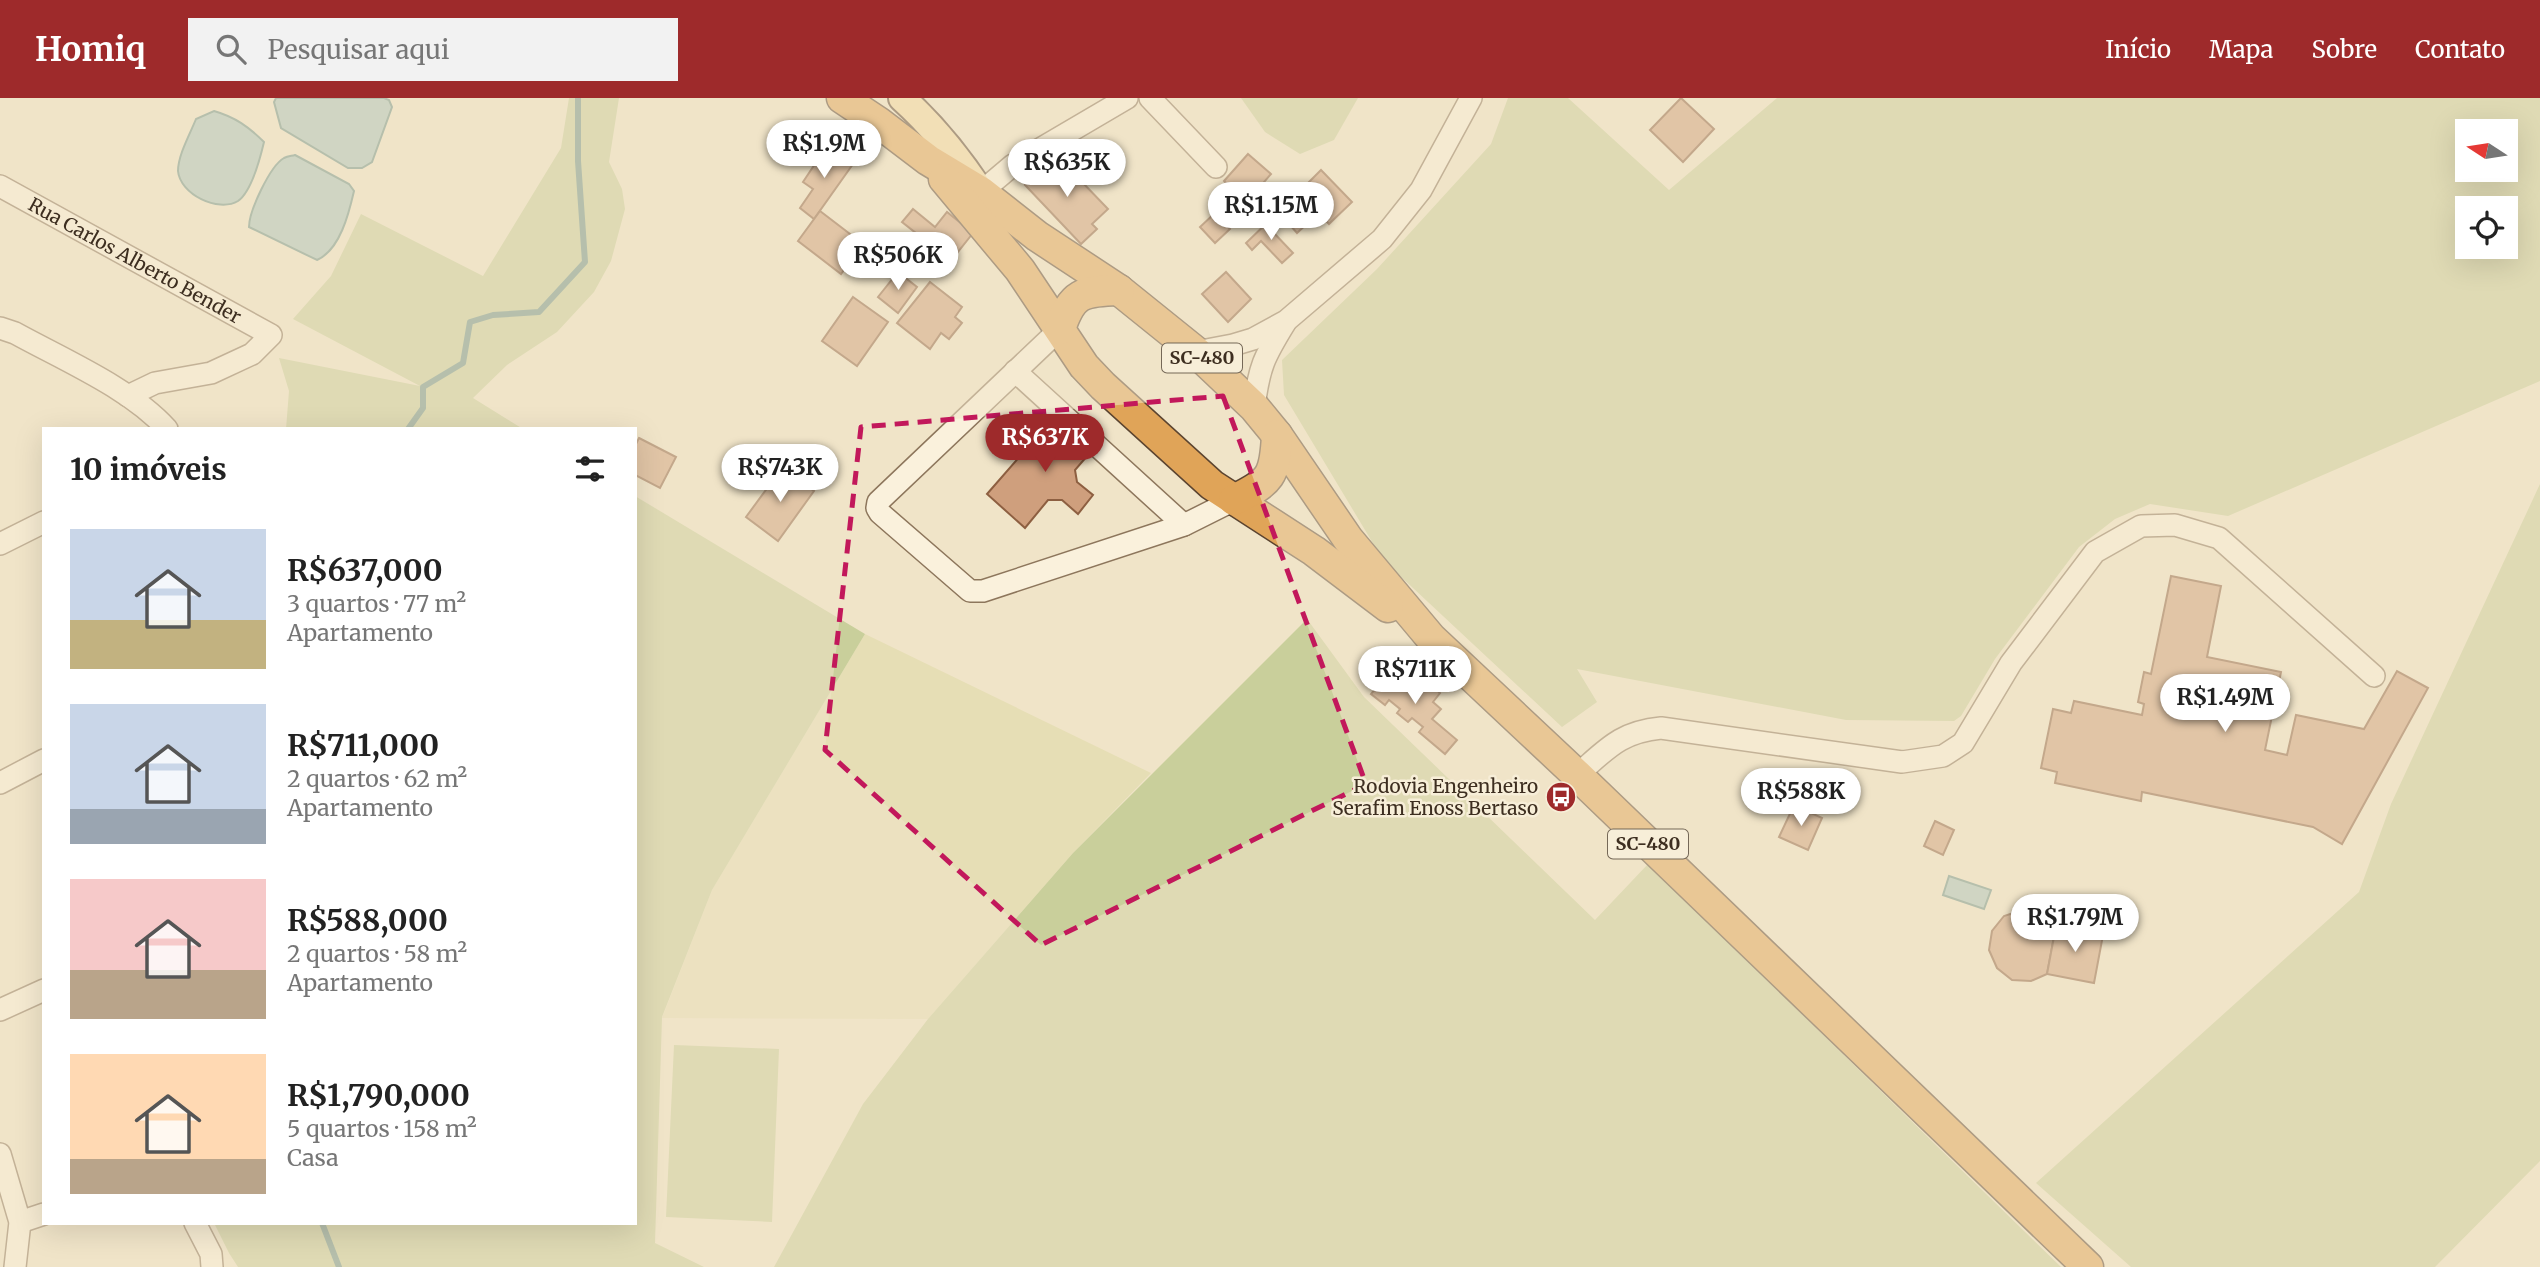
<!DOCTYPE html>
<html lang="pt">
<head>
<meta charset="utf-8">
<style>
  :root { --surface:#fff; --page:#f2f2f2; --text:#222; --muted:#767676; --accent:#9e2a2b }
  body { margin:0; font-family:Merriweather,serif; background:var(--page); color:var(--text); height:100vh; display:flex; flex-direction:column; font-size:26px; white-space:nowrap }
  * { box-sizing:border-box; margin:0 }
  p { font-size:23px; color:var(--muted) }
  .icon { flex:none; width:38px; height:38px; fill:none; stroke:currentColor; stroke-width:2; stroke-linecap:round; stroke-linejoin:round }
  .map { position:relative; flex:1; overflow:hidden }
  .panel { position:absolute; left:42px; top:329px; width:595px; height:798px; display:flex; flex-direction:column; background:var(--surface); border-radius:0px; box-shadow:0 7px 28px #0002 }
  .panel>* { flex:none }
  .needle { width:46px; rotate:282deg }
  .buttons { position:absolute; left:2455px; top:21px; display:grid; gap:14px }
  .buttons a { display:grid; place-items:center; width:63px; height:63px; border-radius:0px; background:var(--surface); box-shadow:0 7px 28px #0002; font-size:35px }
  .price { position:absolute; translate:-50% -60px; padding:0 16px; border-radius:24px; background:#fff; color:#222; font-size:23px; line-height:46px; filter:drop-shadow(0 2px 4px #0008) }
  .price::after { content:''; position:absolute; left:50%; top:42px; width:21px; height:16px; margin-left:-10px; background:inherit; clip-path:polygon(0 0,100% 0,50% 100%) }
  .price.current { background:var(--accent); color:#fff }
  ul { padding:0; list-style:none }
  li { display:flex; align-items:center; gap:21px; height:175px; padding:0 28px }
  li span { display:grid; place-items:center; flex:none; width:196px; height:140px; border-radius:0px; color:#555 }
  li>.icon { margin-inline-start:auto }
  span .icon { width:84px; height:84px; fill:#fffc; stroke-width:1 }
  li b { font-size:30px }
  h2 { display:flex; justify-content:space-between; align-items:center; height:84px; padding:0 28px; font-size:30px }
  header { display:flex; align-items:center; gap:42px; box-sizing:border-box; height:98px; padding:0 35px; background:var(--accent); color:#fff }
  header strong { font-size:33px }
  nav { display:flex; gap:38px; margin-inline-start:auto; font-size:24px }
  .search { width:490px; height:63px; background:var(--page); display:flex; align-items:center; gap:18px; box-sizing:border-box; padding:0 24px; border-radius:0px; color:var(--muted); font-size:26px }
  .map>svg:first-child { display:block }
  .farmland { fill:#e6deb5 }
  .green { fill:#c9cf9b; fill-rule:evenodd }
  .water { fill:#a9c4bc; stroke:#6f938a; stroke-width:2 }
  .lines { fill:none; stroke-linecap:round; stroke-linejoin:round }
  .stream { stroke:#6f938a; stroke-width:6 }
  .building { fill:#cf9f7d; stroke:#8d5f41; stroke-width:2 }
  .minor-casing { stroke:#8d765c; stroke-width:24 }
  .major-casing { stroke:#5b4430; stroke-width:30 }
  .highway-casing { stroke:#5b4430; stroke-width:33 }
  .minor { stroke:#faf1dc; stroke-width:21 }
  .major { stroke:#f3d9a0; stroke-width:26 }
  .highway { stroke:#e0a458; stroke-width:30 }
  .marked { fill:none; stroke:#c2185b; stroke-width:5; stroke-dasharray:14 9; stroke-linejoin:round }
  .labels { text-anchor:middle; stroke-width:5; stroke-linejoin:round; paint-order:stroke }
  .shield { fill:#f7eed8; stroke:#756857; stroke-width:2 }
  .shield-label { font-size:18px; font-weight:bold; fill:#3d2e20 }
  .street-label { font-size:19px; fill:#3d2e20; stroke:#f7eed8 }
  .poi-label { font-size:19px; fill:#3d2e20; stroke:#f7eed8; text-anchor:end }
</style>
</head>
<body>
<header>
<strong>Homiq</strong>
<div class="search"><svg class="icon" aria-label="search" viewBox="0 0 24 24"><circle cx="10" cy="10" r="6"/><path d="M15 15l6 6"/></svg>Pesquisar aqui</div>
<nav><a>Início</a><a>Mapa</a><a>Sobre</a><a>Contato</a></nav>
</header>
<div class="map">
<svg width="2540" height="1169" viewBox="0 0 2540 1169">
  <rect width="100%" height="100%" fill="#f0e4c8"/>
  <polygon class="farmland" points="865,536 1151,675 1073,755 928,921 662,920 712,792"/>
  <g class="green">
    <polygon points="569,0 619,0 609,64 622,91 625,111 611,163 594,194 557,234 507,267 473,300 523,331 286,331 289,293 279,260 420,288 293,221 331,178 361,116 483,178 561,50"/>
    <polygon points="1241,0 1358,0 1334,42 1300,56 1265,34"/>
    <path d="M1508 0H1568L1669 92 1777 0H2540V283L2228 418 2150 406 2115 421 2079 449 1995 561 1961 618 1954 623 1846 622 1577 571 1597 604 1562 629 1383 462 1284 297 1282 262 1377 171 1491 46ZM2468 33H2506V72H2468ZM2468 110H2506V149H2468Z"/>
    <polygon points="2540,386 2540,1063 2435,1169 2131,1169 2036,1085 2359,794 2391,706"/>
    <polygon points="635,398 865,536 712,792 662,919 655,1145 704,1169 238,1169 229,1155 214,1125 635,1125"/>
    <polygon points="1307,521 1364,599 1595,822 1648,766 2061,1169 774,1169 863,1006 928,921 1073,755"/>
    <polygon points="674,947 779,951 772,1124 666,1119"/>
  </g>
  <g class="water">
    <polygon points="276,0 384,0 389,2 392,9 372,64 362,70 348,70 281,30 274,4"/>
    <path d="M214 13C235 19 249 29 264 44 260 61 252 93 238 103 218 115 180 96 178 73 178 57 190 36 196 21Z"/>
    <path d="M295 57 349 86 354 93C349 115 340 152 317 162L249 129C249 113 270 68 284 60 288 58 292 58 295 57Z"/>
    <polygon points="1949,778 1991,792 1984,811 1943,797"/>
  </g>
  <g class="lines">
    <g class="stream">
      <polyline points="408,331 423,310 423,289 463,265 470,224 493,217 539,214 585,164 578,63 578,0"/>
      <polyline points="322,1125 339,1169"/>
    </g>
  </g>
  <g class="building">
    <polygon points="1681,0 1714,31 1683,64 1650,32"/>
    <polygon points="827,48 853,66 814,121 800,110 813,91 803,84"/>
    <polygon points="1248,56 1271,76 1247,104 1224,83"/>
    <polygon points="1056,57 1108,111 1092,126 1097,131 1081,146 1025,87"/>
    <polygon points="1321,72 1352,104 1329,126 1299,94"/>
    <polygon points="1294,108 1309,124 1297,135 1283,119"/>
    <polygon points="913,111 935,129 947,114 973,135 942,174 917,154 926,143 902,124"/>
    <polygon points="820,113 863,146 841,176 798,143"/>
    <polygon points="1215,115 1230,131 1215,145 1200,129"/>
    <polygon points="1272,120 1275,124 1272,126 1276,130 1272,133 1293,155 1282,165 1261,143 1252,152 1246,145"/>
    <polygon points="898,174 917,189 898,215 878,199"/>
    <polygon points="1226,174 1251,201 1228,224 1202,196"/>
    <polygon points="930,184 962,209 955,219 962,225 949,241 941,235 930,251 897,225"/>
    <polygon points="853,199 888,224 857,268 822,243"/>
    <polygon points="1056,317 1094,350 1075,372 1077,384 1093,397 1078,416 1062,402 1048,402 1025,430 987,396"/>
    <polygon points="639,340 676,359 660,390 635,377 635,348"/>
    <polygon points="782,370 814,393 778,443 746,419"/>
    <polygon points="2171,478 2221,488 2207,559 2281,574 2265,652 2287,657 2296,617 2364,631 2397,573 2428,590 2342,746 2313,729 2142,694 2141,703 2055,685 2057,674 2041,670 2053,611 2071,615 2074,603 2142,617 2144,606 2138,604 2144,574 2151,576"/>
    <polygon points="1393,569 1420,592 1427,583 1440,595 1433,604 1441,611 1432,621 1457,642 1445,656 1419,634 1423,629 1412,620 1408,624 1397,615 1400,611 1389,602 1385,607 1371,596"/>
    <polygon points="1794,707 1822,720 1808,752 1779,739"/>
    <polygon points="1935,723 1954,732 1943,757 1924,748"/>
    <polygon points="2022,812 2041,815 2056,828 2047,876 2031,883 2012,882 1997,870 1989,852 1992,833 2004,818"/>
    <polygon points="2056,828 2103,837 2094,885 2047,876"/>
  </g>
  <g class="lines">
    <g class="minor-casing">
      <g id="minor">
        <polyline points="1150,0 1216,69"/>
        <path id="s1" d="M0 88 271 237 252 256 211 275 155 285 128 298"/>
        <polyline points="981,94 1013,67 1127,0"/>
        <path d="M0 230 15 235C64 262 130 290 167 331"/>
        <polyline points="1060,231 878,404 877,410 880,415 970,493 983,493 1184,427 1234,402"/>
        <polyline points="1196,254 1233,247 1253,241 1286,223 1382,141 1421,92 1471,0"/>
        <polyline points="1015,273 1184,427"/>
        <path d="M1254 309C1259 269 1264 259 1285 225"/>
        <polyline points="0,446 44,424"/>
        <path d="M1577 677C1607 651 1620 634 1661 630L1902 664 1943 658 1963 645 2011 565 2095 454 2141 428 2175 427 2219 440 2374 578"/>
        <polyline points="0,685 44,662"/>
        <polyline points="0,912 44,892"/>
        <polyline points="0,1056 20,1124 15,1169"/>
        <polyline points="20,1124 44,1116"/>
        <polyline points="195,1125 211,1156 212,1169"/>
      </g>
    </g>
    <g class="major-casing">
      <path id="major" d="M902 0C933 28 958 59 981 94"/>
    </g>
    <g class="highway-casing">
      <g id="highway">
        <polyline points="842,0 878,24 928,62 981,94 1037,138 1119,192 1196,254 1254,309 1277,337 1348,441 1431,540 1577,677 2088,1169"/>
        <polyline points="944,81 1020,172 1084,268 1103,288 1212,387 1314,453 1388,509"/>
        <path d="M1060 231C1072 195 1082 193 1119 192"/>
        <path d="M1234 402C1271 383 1275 379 1277 337"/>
      </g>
    </g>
    <use href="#minor" class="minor"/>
    <use href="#major" class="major"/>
    <use href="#highway" class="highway"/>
  </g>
  <path d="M0 0H2540V1169H0ZM1223 298 1366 686 1041 847 825 652 861 329Z" fill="#f0e4c8" fill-opacity=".55" fill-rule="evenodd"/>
  <path class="marked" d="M1223 298 1366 686 1041 847 825 652 861 329Z"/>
  <defs>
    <g id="bus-disc" transform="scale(1.575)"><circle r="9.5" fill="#9e2a2b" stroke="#f7eed8"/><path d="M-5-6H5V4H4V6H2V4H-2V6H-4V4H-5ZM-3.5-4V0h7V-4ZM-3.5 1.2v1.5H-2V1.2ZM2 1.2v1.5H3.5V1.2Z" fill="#fff"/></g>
  </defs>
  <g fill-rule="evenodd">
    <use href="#bus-disc" x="1561" y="699"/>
  </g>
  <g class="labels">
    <g class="shield">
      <rect x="1162" y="245.5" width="80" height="29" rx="5"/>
      <rect x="1608" y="731.5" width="80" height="29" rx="5"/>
    </g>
    <g class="shield-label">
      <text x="1202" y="266">SC-480</text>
      <text x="1648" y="752">SC-480</text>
    </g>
    <g class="street-label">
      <text dy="7" stroke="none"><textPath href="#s1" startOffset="154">Rua Carlos Alberto Bender</textPath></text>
    </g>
    <g class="poi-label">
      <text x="1538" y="695">Rodovia Engenheiro<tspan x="1538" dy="22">Serafim Enoss Bertaso</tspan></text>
    </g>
  </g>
</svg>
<div class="buttons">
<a><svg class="needle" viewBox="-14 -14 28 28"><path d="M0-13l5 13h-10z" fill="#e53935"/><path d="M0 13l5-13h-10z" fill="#767676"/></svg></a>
<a><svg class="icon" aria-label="locate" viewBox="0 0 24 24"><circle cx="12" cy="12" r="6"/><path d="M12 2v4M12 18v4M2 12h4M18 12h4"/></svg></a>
</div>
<b class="price" style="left:824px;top:82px">R$1.9M</b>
<b class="price" style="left:1067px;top:101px">R$635K</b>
<b class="price" style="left:1271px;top:144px">R$1.15M</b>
<b class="price" style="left:898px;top:194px">R$506K</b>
<b class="price current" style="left:1045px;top:376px">R$637K</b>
<b class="price" style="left:780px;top:406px">R$743K</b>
<b class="price" style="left:1415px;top:608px">R$711K</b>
<b class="price" style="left:2225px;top:636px">R$1.49M</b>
<b class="price" style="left:1801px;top:730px">R$588K</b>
<b class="price" style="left:2075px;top:856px">R$1.79M</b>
<section class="panel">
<h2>10 imóveis<svg class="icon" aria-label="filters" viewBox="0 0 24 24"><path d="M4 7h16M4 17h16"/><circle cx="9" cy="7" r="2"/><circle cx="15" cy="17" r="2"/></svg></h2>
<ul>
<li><span style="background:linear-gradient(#c9d6e8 65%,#c2b280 0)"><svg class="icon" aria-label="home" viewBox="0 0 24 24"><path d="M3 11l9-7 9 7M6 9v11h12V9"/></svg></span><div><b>R$637,000</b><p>3 quartos · 77 m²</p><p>Apartamento</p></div></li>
<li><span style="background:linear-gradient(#c9d6e8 75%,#9aa5b1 0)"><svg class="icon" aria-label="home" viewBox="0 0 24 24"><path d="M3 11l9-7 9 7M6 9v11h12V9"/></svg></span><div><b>R$711,000</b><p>2 quartos · 62 m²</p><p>Apartamento</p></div></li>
<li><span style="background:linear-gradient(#f6c9c9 65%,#b9a48a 0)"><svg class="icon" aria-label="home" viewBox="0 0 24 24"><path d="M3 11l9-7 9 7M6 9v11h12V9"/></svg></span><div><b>R$588,000</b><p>2 quartos · 58 m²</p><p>Apartamento</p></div></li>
<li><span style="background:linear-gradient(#ffd9b3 75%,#b9a48a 0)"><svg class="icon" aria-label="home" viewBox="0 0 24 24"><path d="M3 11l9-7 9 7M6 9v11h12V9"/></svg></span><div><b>R$1,790,000</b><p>5 quartos · 158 m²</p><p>Casa</p></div></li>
</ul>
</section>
</div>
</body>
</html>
